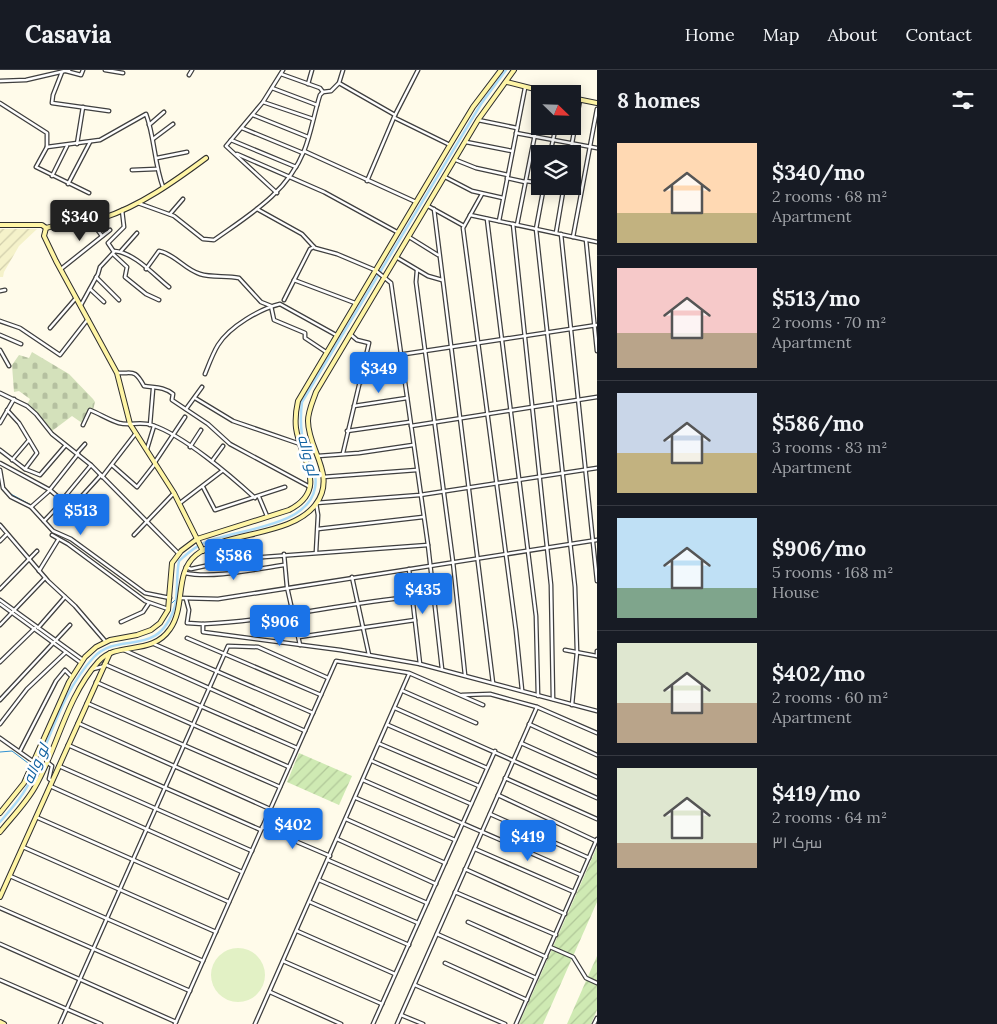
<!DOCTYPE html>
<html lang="en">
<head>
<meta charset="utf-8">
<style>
  :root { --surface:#171b24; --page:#20242c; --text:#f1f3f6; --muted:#9ea1a6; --line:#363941; --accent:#1a73e8 }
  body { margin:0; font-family:Lora,Cairo,serif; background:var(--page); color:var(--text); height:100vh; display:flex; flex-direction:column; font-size:19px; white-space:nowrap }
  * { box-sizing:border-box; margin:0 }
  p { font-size:16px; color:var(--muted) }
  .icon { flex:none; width:28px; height:28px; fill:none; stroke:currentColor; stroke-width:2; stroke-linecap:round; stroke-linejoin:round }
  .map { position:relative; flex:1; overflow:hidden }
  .panel { display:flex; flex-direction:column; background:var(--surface); width:400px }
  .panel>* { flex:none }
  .needle { width:32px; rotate:113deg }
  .tools { position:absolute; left:531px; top:15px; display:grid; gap:10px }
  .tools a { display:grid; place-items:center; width:50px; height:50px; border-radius:0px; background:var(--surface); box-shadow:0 2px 12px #0003; font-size:25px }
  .price { position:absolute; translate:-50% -42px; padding:0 11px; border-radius:5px; background:var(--accent); color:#fff; font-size:16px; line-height:32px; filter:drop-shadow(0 1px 2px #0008) }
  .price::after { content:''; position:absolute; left:50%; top:30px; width:15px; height:11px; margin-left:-8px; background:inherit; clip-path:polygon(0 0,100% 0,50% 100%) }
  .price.on { background:#222; color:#fff }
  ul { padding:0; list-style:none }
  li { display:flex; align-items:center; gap:15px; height:125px; padding:0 20px }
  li+li { border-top:1px solid var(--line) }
  li span { display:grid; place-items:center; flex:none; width:140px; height:100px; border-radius:0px; color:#555 }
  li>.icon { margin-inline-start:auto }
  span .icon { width:60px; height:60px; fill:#fffc; stroke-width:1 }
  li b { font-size:21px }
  h2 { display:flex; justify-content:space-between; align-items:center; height:60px; padding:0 20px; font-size:21px }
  header { display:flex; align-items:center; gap:30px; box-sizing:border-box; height:70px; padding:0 25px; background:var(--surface); border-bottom:1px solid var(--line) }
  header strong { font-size:24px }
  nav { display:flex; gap:28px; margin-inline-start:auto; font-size:18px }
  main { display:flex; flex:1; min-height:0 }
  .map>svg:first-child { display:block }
  .farmland { fill:url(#farmland-furrows) }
  .cemetery { fill:url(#cemetery-stones) }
  .garden { fill:url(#garden-furrows) }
  .pitch { fill:#e2f1c5 }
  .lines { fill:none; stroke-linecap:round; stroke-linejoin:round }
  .stream { stroke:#3191d2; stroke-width:1 }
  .canal { stroke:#addcf8; stroke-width:2.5 }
  .street-casing { stroke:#3f3f3f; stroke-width:5 }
  .secondary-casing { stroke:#2e2e2e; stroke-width:6 }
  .street { stroke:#fff; stroke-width:2.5 }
  .secondary { stroke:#fff5a5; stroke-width:4 }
  .labels { text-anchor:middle; stroke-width:5; stroke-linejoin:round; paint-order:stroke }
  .water-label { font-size:15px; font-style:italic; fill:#1162a1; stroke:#fff }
</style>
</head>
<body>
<header>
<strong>Casavia</strong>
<nav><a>Home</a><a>Map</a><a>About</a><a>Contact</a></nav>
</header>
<main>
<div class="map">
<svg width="597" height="954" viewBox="0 0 597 954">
  <defs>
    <pattern id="farmland-furrows" width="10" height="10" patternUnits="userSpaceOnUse" patternTransform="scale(1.25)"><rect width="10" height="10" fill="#f5f2ca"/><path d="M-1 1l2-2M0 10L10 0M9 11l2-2" fill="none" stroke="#d1ceac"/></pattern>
    <pattern id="cemetery-stones" width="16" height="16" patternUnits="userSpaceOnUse" patternTransform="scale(1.25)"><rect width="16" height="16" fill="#d4e1bb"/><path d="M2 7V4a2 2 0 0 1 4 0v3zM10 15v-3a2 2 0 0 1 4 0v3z" fill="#b5c0a0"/></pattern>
    <pattern id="garden-furrows" width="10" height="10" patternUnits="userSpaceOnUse" patternTransform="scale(1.25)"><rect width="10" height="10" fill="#cfeab3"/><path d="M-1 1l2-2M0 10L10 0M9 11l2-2" fill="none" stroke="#b1c899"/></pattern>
  </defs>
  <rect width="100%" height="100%" fill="#fffbea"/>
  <polygon class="farmland" points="0,159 37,159 19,176 4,202 3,207 0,207"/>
  <polygon class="cemetery" points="32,282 69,304 93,329 95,332 93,340 89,339 82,353 72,346 52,361 27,335 30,329 19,321 14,322 12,295 19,285 29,288"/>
  <g class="garden">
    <polygon points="299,683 352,706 339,735 287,712"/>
    <polygon points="597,777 597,832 543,954 519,954"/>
    <polygon points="597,886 597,940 591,954 567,954"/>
  </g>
  <circle class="pitch" cx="238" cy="905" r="27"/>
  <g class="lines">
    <g class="stream">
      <polyline points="9,423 31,435 50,456"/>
      <polyline points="147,524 167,529"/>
      <polyline points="172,533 175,530"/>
      <polyline points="0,682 12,681 28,693"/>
    </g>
    <path class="canal" d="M0 752C12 738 24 725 31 709 51 668 62 621 94 587 120 560 158 590 175 536 178 525 176 505 179 491 187 484 194 477 204 473 234 459 308 458 315 418 318 402 310 391 305 377 300 362 300 348 302 332L481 34 506 0"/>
    <g class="street-casing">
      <g id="street">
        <polyline points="105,0 123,3"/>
        <polyline points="66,1 81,5 83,0"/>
        <polyline points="62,2 53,25 52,33 109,41"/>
        <polyline points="281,4 320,18 323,22"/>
        <polyline points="189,5 192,0"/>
        <polyline points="0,11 26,10 69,0"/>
        <polyline points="339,13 395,45"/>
        <polyline points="308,14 312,0"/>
        <polyline points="272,18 317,35"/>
        <polyline points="263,32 313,49"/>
        <polyline points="0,33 47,63 47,77 36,97 89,123"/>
        <polyline points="253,45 308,67"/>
        <polyline points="395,48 450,75"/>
        <polyline points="478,50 517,58"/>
        <polyline points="149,55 164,42"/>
        <polyline points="242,58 303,83"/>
        <polyline points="516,63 597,78"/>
        <polyline points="153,69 173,54"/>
        <polyline points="231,70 296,97"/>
        <polyline points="466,72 512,81"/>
        <polyline points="77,74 83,37"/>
        <path d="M47 77 100 70 146 44C155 68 154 93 163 117"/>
        <polyline points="304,81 416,132"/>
        <polyline points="237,84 324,122 397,162"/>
        <polyline points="550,84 556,56"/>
        <polyline points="570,84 580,30"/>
        <polyline points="157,88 187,82"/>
        <polyline points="456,90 476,98 508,105"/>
        <polyline points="132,100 156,99"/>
        <polyline points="52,106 67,76"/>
        <polyline points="445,107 472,121 503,128"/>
        <polyline points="507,108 525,112"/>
        <polyline points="367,111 395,45 418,0"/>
        <polyline points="526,111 540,113"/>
        <polyline points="68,114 90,72"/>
        <polyline points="544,116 536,159 575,517 577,582 572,635"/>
        <polyline points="555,116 581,121"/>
        <polyline points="277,123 226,76 263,32 283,0"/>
        <polyline points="482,124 463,158 516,561 522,620"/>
        <path d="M138 133 174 146 203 169 214 170C249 145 287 123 304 81 311 64 314 44 320 25L323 22 331 21 339 13 343 0"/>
        <polyline points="428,136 464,156"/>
        <polyline points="257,139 302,164 315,178 337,184 375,200 391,213 428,475 442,599"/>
        <polyline points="434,139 493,613"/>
        <polyline points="170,144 183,129"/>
        <polyline points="470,145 597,172"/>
        <polyline points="487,149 536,546 538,626"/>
        <polyline points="91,151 102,166"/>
        <polyline points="499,151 525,18"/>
        <polyline points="513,154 551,515 553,629"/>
        <polyline points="517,155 540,39"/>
        <polyline points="556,163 564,116"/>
        <polyline points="561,164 597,511"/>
        <polyline points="409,167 438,185"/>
        <polyline points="573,167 597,39"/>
        <polyline points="586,170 597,281"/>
        <path d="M114 181C134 182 155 206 169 217"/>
        <polyline points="121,181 137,163"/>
        <polyline points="113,184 127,197 125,207 146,224 159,230"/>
        <polyline points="396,187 428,206 442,210"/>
        <polyline points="61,199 110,160"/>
        <path d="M146 199 159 181C175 184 184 199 200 204 212 208 227 205 239 208L261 232 271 236 274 250 305 263V268L326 282"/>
        <polyline points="417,200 416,212 453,492 465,605"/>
        <polyline points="96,207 119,230"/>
        <polyline points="294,210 355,233"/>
        <polyline points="90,219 104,232"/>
        <polyline points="0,221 5,220"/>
        <polyline points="284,230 310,179 314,177"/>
        <polyline points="81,235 98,204 100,197 114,182 108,173 124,157 122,140"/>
        <polyline points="0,251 20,258 60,285 88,249"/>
        <polyline points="50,258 76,228"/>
        <polyline points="0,265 21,274"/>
        <polyline points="0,280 9,296"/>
        <polyline points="365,290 597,255"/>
        <path d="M117 303C133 304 134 298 144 316 154 318 163 316 173 324L172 330 208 354 230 374 310 417"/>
        <path d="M205 304C209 294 213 283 218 275 230 256 260 239 280 234L336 265"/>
        <polyline points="360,312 404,305"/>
        <polyline points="0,323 27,336 36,344 52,364 91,395 179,484"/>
        <polyline points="195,328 233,351 300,374"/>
        <polyline points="354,336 407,328"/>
        <polyline points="186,339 202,317"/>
        <polyline points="7,340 19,353 37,383 25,399"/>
        <polyline points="0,353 14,329"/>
        <path d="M83 355 90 340C100 344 109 350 119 353 130 356 140 351 152 355 183 365 231 406 255 428"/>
        <polyline points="150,355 153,319"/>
        <polyline points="411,356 597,327"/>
        <polyline points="347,361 410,352"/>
        <polyline points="190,377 201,360"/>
        <polyline points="147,379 154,356"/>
        <polyline points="0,380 25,399 40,405 65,376"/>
        <polyline points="77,383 85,374"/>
        <polyline points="343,383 369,273 357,270 350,264"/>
        <polyline points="318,386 359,383 413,375"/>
        <polyline points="12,390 29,370"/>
        <polyline points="212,391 223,376"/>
        <polyline points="155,392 185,347"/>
        <polyline points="0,393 50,420 71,438 101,405"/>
        <polyline points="112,395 137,417 155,394"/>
        <polyline points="0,400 3,418 11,427 31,437 53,461 71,469 145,523 170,528"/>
        <polyline points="102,407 136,363"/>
        <polyline points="323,407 417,400"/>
        <polyline points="203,417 215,440 285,417"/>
        <polyline points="259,427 267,446"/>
        <polyline points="62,430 91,395"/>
        <polyline points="180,433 222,401"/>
        <polyline points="31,437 48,422 78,384"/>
        <polyline points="44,451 63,431"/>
        <polyline points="0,455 48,511 75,536 106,572"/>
        <polyline points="318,459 423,447"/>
        <polyline points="52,465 68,474 145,531 168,539"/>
        <polyline points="134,465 174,423"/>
        <polyline points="0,471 6,465"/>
        <polyline points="316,482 318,445 316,433 420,425 597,398"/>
        <polyline points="284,484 287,517 300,575"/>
        <polyline points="186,497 191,499 237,489 428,475"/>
        <polyline points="409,499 420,594"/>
        <polyline points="39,501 58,470"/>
        <path d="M185 503C214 509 255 499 284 495"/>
        <polyline points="352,507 369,585"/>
        <polyline points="0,519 37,481"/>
        <polyline points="180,528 218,529 597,470"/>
        <polyline points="186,529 189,540 187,553 203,554 203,562 340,580 420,594 597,641"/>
        <polyline points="0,530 83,590"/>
        <polyline points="0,534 81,593"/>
        <polyline points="121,552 143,542 149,533"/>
        <path d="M203 554C273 551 342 533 412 527"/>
        <polyline points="0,555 45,508"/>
        <polyline points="38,558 65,527"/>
        <polyline points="299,567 415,550"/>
        <polyline points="187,568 321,625"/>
        <polyline points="154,574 313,643"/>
        <polyline points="124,580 305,661"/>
        <polyline points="565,580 597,586"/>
        <polyline points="597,586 597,581"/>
        <polyline points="0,592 35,558"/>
        <polyline points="104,594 297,678"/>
        <polyline points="93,599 105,596"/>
        <polyline points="96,612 289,697"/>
        <polyline points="403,621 476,653"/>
        <polyline points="462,625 490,624 537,637 597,663"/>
        <polyline points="0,630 70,555"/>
        <polyline points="87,633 280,717"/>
        <polyline points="395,638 597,728"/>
        <polyline points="78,653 270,739"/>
        <polyline points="0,654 27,619 66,582"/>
        <polyline points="529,654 597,685"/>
        <polyline points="388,655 487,698"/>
        <polyline points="0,668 34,692"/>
        <polyline points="521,673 597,707"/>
        <polyline points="380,674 479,716"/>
        <polyline points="68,675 261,760"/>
        <polyline points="20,681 56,611 65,600 72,607"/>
        <polyline points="372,691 471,734"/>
        <polyline points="47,692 52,696 49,709 52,711"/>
        <polyline points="59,696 252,781"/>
        <polyline points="505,708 597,749"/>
        <polyline points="363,710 581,805"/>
        <polyline points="50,716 242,802"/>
        <polyline points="498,725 596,771"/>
        <polyline points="356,728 455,770"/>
        <polyline points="490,744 589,788"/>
        <polyline points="36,747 229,832"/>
        <polyline points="346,749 445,793"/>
        <polyline points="262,757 330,786"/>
        <polyline points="337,769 436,814"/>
        <polyline points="23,777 216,862"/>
        <polyline points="475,779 574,822"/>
        <polyline points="328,790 427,833"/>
        <polyline points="465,799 565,844"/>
        <polyline points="10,806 203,891"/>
        <polyline points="319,810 418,853"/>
        <polyline points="455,822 556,865"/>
        <polyline points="310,832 409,875"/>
        <polyline points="0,838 190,921"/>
        <polyline points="468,852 546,887"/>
        <polyline points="297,861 395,904"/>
        <polyline points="437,864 536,908"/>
        <polyline points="0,874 176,952"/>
        <polyline points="550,877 573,887 586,908 597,913"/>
        <polyline points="283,891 382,934"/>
        <polyline points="445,893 527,930"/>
        <polyline points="0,910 101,954"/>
        <polyline points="415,915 505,954"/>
        <polyline points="270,922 341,954"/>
        <polyline points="401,945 423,954"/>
        <polyline points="60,954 228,576 258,577 328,608"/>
        <polyline points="175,954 336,591 409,603 483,635"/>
        <polyline points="255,954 409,604"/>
        <polyline points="373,954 495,681"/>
        <polyline points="397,954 537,637"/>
        <polyline points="516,954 597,769"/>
        <polyline points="594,954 597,948"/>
      </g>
    </g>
    <g class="secondary-casing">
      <g id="secondary">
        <polyline points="507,12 554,24"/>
        <polyline points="572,28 597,33"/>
        <path d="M0 155H42L46 158C65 152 85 154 103 148 140 136 175 111 206 88"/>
        <polyline points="46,158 44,166 56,191 117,303 130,354 174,423 203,481"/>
        <path d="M0 743 24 713 69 612 85 587 96 577 110 570 137 565 151 560 160 553 168 540 172 493 181 481 197 469 289 440C330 419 300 389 296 358 295 349 296 340 298 331L450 75 473 37 501 0"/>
        <path d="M0 762C12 747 26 733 35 717 58 677 66 628 98 592 117 570 151 587 170 559 186 537 174 503 196 485 225 461 292 467 316 434 337 405 308 380 308 351 308 341 313 331 316 322L478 50 514 0"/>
        <polyline points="0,827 110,583"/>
        <polyline points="0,952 4,954"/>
      </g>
    </g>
    <use href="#street" class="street"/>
    <use href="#secondary" class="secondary"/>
  </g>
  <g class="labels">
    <g class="water-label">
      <text transform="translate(308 385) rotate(75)" y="5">لو واله</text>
      <text transform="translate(36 694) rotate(-65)" y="5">لو واله</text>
    </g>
  </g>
</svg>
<div class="tools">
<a><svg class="needle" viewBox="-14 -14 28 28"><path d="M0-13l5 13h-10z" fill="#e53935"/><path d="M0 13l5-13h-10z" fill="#9ea1a6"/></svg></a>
<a><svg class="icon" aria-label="layers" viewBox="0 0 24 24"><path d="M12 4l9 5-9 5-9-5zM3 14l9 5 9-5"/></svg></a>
</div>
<b class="price on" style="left:80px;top:172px">$340</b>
<b class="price" style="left:379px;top:324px">$349</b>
<b class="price" style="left:81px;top:466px">$513</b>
<b class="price" style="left:234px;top:511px">$586</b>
<b class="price" style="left:423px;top:545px">$435</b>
<b class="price" style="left:280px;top:577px">$906</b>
<b class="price" style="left:293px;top:780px">$402</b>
<b class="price" style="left:528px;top:792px">$419</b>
</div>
<section class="panel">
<h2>8 homes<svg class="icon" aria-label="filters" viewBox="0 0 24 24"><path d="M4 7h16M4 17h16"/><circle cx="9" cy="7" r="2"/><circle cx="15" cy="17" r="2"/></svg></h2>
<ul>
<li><span style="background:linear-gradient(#ffd9b3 70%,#c2b280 0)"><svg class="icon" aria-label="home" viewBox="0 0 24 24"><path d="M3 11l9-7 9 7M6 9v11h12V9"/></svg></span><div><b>$340/mo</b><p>2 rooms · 68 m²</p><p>Apartment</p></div></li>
<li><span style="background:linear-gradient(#f6c9c9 65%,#b9a48a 0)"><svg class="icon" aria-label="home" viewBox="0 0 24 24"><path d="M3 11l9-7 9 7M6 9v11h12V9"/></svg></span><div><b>$513/mo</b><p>2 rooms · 70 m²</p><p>Apartment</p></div></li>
<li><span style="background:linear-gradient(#c9d6e8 60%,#c2b280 0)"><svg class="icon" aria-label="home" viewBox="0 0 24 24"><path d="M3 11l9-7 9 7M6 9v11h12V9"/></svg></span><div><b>$586/mo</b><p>3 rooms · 83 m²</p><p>Apartment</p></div></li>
<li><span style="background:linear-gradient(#bfe0f5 70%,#7fa58c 0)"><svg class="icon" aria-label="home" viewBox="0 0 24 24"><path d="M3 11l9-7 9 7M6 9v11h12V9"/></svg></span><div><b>$906/mo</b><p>5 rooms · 168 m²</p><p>House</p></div></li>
<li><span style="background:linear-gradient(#dfe7d0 60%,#b9a48a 0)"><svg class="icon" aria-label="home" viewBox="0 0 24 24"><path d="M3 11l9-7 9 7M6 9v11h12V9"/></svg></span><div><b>$402/mo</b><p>2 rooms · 60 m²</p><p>Apartment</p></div></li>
<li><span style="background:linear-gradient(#dfe7d0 75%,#b9a48a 0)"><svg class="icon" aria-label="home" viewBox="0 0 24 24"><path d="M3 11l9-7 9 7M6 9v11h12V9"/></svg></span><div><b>$419/mo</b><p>2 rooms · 64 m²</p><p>سرک ۳۱</p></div></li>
</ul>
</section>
</main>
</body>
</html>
